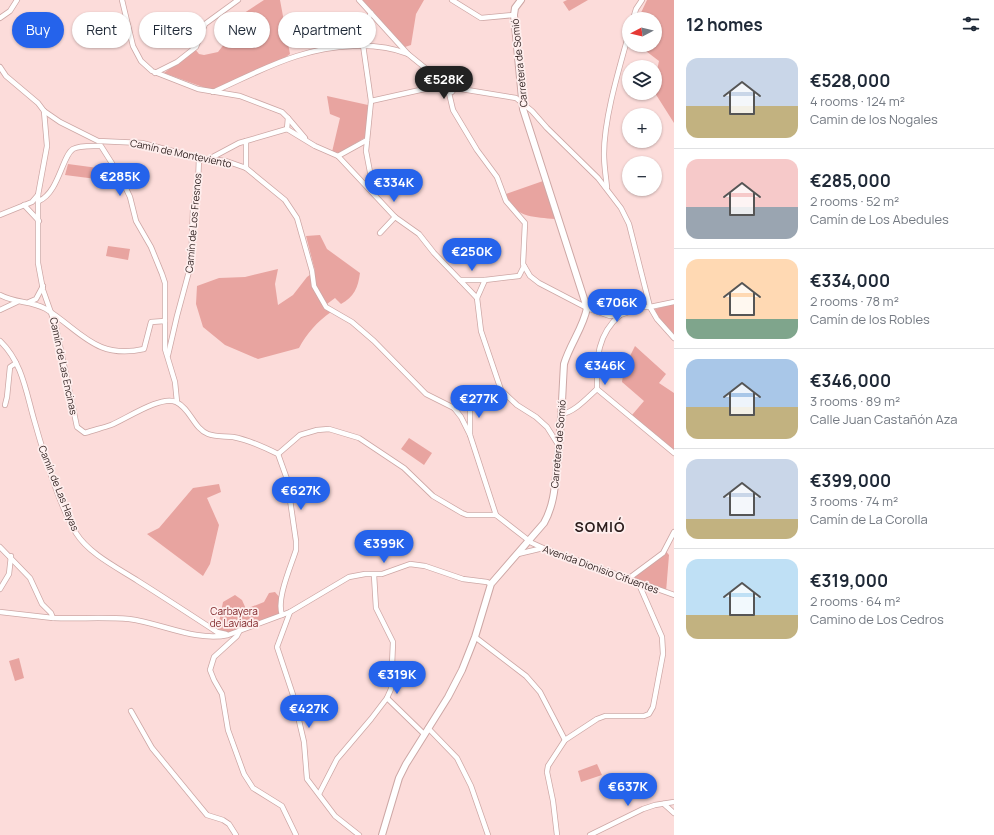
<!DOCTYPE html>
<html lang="en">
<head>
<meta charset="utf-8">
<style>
  :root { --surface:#fff; --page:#f6f6f7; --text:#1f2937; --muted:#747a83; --line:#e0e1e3; --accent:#2563eb }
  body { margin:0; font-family:Manrope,sans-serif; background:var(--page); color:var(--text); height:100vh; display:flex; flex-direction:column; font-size:15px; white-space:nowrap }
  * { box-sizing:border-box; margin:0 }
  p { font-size:13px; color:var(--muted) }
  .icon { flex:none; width:22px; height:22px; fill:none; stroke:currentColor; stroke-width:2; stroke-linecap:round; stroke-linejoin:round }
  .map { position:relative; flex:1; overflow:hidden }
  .side { display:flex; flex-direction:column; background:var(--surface); width:320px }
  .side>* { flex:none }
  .guide { position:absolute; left:12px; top:12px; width:380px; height:36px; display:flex; gap:8px }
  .needle { width:26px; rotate:263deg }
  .buttons { position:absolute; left:622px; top:12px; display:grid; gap:8px }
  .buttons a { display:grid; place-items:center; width:40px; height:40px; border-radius:50%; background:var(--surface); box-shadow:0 1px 3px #0004; font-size:20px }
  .price { position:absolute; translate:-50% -34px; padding:0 9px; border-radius:14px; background:var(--accent); color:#fff; font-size:13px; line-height:26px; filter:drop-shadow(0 1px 2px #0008) }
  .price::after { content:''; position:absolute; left:50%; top:24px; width:12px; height:9px; margin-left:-6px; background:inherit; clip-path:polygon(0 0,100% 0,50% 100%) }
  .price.active { background:#222; color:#fff }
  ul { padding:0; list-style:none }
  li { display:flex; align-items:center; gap:12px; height:100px; padding:0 12px }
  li+li { border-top:1px solid var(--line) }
  li span { display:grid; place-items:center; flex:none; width:112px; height:80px; border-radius:12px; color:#555 }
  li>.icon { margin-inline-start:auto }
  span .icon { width:48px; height:48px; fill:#fffc; stroke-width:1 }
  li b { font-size:17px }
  h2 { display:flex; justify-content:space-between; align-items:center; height:48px; padding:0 12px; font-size:17px }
  .tag { padding:0 14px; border-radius:18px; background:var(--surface); box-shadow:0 1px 3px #0004; font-size:14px; line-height:36px }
  .tag.active { background:var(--accent); color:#fff }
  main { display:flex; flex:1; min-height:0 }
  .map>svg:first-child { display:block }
  .green { fill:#e8a4a0 }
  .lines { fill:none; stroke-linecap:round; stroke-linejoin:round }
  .minor-casing { stroke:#cda7a5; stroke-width:6 }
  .tertiary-casing { stroke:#cda7a5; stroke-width:8 }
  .minor { stroke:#fff; stroke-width:4.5 }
  .tertiary { stroke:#fff; stroke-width:6 }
  .labels { text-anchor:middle; stroke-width:3.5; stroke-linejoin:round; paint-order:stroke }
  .street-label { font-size:10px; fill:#2b1d1c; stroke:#feeeed }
  .park-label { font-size:10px; fill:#7f2629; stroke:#feeeed }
  .district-label { font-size:14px; font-weight:bold; letter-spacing:1px; fill:#2b1d1c; stroke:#feeeed }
</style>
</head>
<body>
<main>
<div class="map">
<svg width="674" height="835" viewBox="0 0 674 835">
  <rect width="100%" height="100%" fill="#fcdcda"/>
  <g class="green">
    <polygon points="264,0 280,0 290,54 282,60 211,90 164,73 195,49 199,54 204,55 218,52 231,35 235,19"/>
    <polygon points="359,0 424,0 416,14 411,45 402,48"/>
    <polygon points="567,0 588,0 569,11 563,2"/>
    <polygon points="647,0 674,0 674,123 655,93 655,79 659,61 638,45 655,45 655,19 638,19"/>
    <polygon points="327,96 368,105 366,137 339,153 332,152 340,118 330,114"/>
    <polygon points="68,164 113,170 112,181 65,175"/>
    <path d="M543 181 555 219C534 217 514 218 506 194Z"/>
    <path d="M320 235 327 249 360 273C358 288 354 297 341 304L335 298 327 304 331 312C317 322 307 333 299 348L258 359 225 345 203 327 196 304 197 286 219 278 245 277 278 269 275 284 278 305 293 295 307 277 315 271 306 236Z"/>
    <polygon points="108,246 130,249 128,260 106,256"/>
    <path d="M674 304V336C667 328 656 319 655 309Z"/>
    <polygon points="635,346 666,374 659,383 674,393 674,450 632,415 644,401 622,382 624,368"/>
    <polygon points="409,438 432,453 424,465 401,449"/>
    <polygon points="219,484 221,492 207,498 219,525 210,564 203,576 147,534 159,528 193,488"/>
    <polygon points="665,550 669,555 666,592 628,579"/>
    <polygon points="275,592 281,599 282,615 228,635 217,632 223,602 235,595 242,600 246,609 264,602 269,593"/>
    <polygon points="19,658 24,678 15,681 9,661"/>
    <polygon points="597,764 602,775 581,782 578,771"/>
  </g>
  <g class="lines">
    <g class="minor-casing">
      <g id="minor">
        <polyline points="122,0 133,46 141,61 152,71 198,89 240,96 282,112 288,118 287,129"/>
        <polyline points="359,0 408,54 445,84"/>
        <polyline points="452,0 481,18 514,15"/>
        <polyline points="371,13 365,25 362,38 371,101 366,151 374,193"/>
        <polyline points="0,18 10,11 17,0"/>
        <polyline points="633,19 636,9 642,0"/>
        <polyline points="0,67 6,76 38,103 44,111 60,122 98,141 142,143 199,158 226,161 246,168 285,200 297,218 312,271 314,286 326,307 352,322 374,341 426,394 454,408 470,403 491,390 501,390"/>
        <polyline points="155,73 177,62 196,47 205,24 238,0"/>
        <polyline points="445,84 444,90 446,92 452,92 455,88"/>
        <polyline points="445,84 451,82 455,88"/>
        <polyline points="455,88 516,98 532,111 547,128 598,178 621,208 629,224 650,307 657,319 674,338"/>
        <path d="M213 92C240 80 268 65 297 56 331 45 375 41 408 54"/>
        <polyline points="449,93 453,110 477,150 497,177 506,201 525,223 523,264 530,276 539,283 587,308 610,316 620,315 643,307 650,307 674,302"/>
        <polyline points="371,101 438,86 441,82"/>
        <path d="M44 111 47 146 38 195V263L43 290 56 327 77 427 85 433C93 430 103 428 111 425 126 419 161 395 176 402 190 408 194 429 208 434 216 437 224 436 233 437 249 440 264 447 278 454L287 479 296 541V550C291 566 276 599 282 615"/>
        <polyline points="288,118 305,138"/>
        <polyline points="338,156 367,140"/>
        <polyline points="209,159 239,143 287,129 315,146 338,156 395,217 419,234 434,253 477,298 481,331 501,390 517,405 536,417 547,427 559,446"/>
        <polyline points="246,168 246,141"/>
        <path d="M607 188C606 177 604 166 604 154 604 118 619 69 629 33"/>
        <path d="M39 201C59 192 62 156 73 149 80 145 92 146 101 146L120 176 130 197 136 221 151 247 162 274 165 283V321"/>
        <polyline points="24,205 39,221"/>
        <polyline points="0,215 32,202 38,195"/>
        <polyline points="380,233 395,217"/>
        <polyline points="460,280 485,280"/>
        <path d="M0 295C17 304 30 300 46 309 81 331 96 360 144 349L151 322 165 321V349L175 382 177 402"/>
        <polyline points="477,298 485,280 519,276 524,266"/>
        <polyline points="29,302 36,299 43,286"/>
        <polyline points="0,310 17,302"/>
        <path d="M0 341C23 363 26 393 35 423 44 455 59 505 76 533 89 554 118 568 138 581 165 598 191 615 217 632L226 634"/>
        <polyline points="168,355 177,316 191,264 193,209 198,184 199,158"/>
        <polyline points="597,389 674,453"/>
        <polyline points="5,405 7,397 10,367 16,363"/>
        <polyline points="454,408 461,417 470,435 496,515"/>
        <path d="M561 414C574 413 588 397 597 389 597 359 596 336 620 315"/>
        <polyline points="470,435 470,403"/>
        <polyline points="278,454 300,435 317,430 329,429 359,438 404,468 433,496 462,513 467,515 496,515 532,543 543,548 674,595"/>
        <path d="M0 547 30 578 42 604 51 613 53 618C78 619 104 617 129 619 161 623 196 642 228 635L290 612 349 577 365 574H382L410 564 425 566 463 579 487 582 491 584"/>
        <polyline points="518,554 543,548"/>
        <polyline points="628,579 663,553 674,532"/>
        <polyline points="0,589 9,574 11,556"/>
        <polyline points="0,612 53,618"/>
        <polyline points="290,612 277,647 293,695 304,742 307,779 335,816 359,835"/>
        <polyline points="240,630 237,636 214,657 210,670 214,680 222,694 228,730 244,774 253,788 282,806 296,835"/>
        <polyline points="475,637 526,676 540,692 565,740"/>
        <polyline points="387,698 424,734"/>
        <polyline points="131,711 152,748 207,815 223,820 229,824 236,835"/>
        <polyline points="428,728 457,758 471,786 488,835"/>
        <polyline points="319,794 337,759 371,719 387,698 391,689 393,642 376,608 374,575"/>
        <polyline points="664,804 674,813"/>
        <polyline points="557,835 553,801 547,772 548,766 565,740 597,719 605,716 644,716 649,714 653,707 663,654 662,637 638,582"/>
        <polyline points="590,835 643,809 655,805 674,802"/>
      </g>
    </g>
    <g class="tertiary-casing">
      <path id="tertiary" d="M382 835 399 778 406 764 448 697 462 670 475 637 491 584 544 523C554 505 555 486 557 466 561 432 562 398 564 364 570 344 583 328 587 308L523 109 514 15 515 8 521 0"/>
    </g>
    <use href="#minor" class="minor"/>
    <use href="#tertiary" class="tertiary"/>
  </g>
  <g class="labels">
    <g class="street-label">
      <text transform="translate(519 63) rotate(-96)" y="4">Carretera de Somió</text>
      <text transform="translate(181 153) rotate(12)" y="4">Camín de Monteviento</text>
      <text transform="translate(193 223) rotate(-85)" y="4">Camín de Los Fresnos</text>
      <text transform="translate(64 366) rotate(78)" y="4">Camín de Las Encinas</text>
      <text transform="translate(558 444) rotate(-85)" y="4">Carretera de Somió</text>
      <text transform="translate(59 488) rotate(68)" y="4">Camín de Las Hayas</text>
      <text transform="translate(601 569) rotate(20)" y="4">Avenida Dionisio Cifuentes</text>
    </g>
    <g class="park-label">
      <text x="234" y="615">Carbayera<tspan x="234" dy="12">de Laviada</tspan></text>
    </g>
    <g class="district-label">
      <text x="600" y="532">SOMIÓ</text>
    </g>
  </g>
</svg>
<div class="buttons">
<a><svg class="needle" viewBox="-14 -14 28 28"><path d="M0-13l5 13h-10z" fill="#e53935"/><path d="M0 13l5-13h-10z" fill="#747a83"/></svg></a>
<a><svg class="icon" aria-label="layers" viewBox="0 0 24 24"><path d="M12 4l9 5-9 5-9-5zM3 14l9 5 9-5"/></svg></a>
<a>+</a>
<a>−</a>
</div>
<b class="price active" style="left:444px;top:100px">€528K</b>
<b class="price" style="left:120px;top:197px">€285K</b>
<b class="price" style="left:394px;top:203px">€334K</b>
<b class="price" style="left:472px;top:272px">€250K</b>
<b class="price" style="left:617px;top:323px">€706K</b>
<b class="price" style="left:605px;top:386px">€346K</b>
<b class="price" style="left:479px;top:419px">€277K</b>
<b class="price" style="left:301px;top:511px">€627K</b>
<b class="price" style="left:384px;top:564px">€399K</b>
<b class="price" style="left:397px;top:695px">€319K</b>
<b class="price" style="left:309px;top:729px">€427K</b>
<b class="price" style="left:628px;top:807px">€637K</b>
<div class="guide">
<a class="tag active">Buy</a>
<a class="tag">Rent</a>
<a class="tag">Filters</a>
<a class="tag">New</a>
<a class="tag">Apartment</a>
</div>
</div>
<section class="side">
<h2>12 homes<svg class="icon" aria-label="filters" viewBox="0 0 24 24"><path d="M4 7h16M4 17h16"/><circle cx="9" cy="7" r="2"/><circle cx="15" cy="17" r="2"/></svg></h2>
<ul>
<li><span style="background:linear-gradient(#c9d6e8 60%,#c2b280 0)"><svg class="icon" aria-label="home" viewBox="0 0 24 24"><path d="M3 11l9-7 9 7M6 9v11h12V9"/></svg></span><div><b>€528,000</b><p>4 rooms · 124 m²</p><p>Camin de los Nogales</p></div></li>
<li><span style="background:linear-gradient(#f6c9c9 60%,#9aa5b1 0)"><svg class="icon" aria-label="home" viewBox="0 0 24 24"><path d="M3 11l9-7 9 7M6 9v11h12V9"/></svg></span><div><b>€285,000</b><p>2 rooms · 52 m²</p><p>Camín de Los Abedules</p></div></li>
<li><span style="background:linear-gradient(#ffd9b3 75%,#7fa58c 0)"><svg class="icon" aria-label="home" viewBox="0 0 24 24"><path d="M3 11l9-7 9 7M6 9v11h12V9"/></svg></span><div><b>€334,000</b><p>2 rooms · 78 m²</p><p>Camín de los Robles</p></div></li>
<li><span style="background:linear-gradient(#a9c7e8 60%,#c2b280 0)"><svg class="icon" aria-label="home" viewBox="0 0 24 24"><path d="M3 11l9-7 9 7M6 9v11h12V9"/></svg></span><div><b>€346,000</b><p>3 rooms · 89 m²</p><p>Calle Juan Castañón Aza</p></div></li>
<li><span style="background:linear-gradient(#c9d6e8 75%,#c2b280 0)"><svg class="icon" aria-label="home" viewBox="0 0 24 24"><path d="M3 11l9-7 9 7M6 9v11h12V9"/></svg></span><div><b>€399,000</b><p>3 rooms · 74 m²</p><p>Camín de La Corolla</p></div></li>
<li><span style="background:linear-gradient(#bfe0f5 70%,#c2b280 0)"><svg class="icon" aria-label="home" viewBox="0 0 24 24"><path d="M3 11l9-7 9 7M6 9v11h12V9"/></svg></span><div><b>€319,000</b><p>2 rooms · 64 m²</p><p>Camino de Los Cedros</p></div></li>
</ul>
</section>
</main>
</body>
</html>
